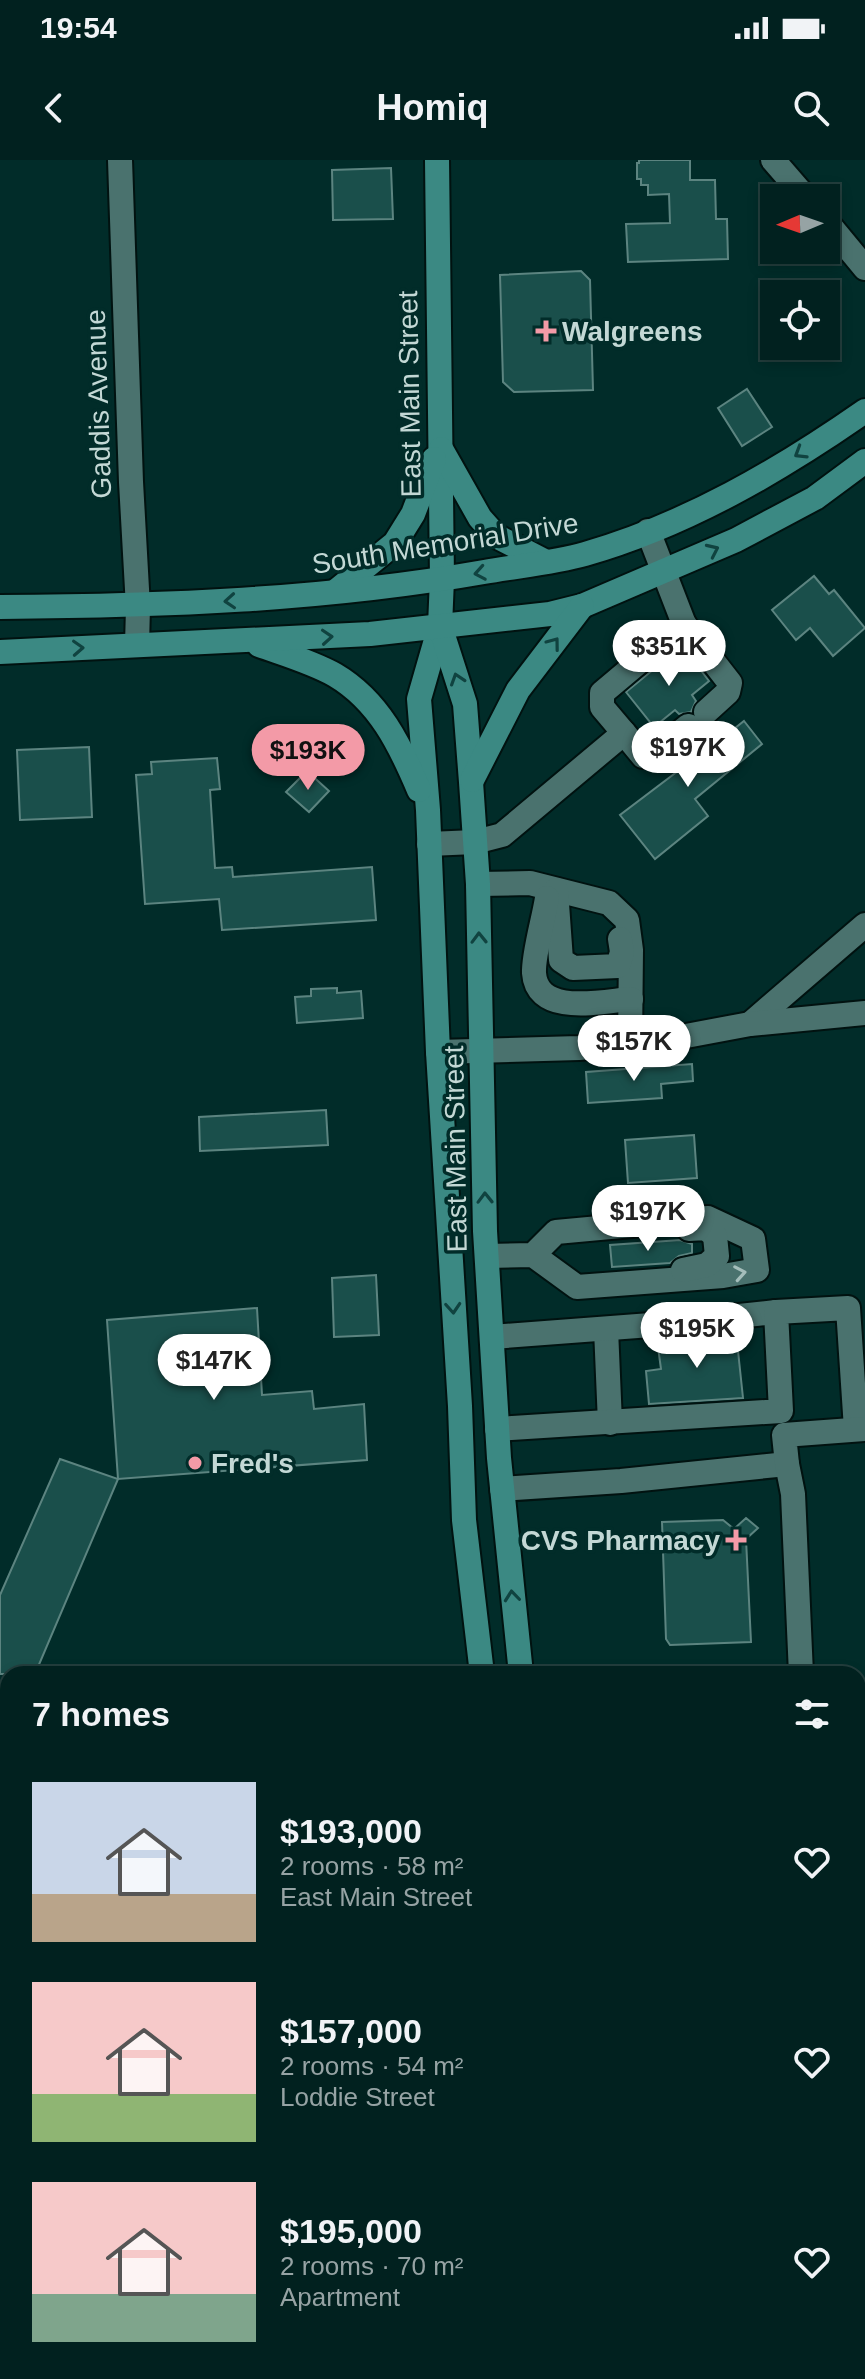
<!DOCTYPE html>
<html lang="en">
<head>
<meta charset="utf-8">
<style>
  :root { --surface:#01211f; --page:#0f2e2c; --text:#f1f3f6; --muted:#96a3a4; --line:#233e3d; --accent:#f39aa7 }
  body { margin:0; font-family:Helvetica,sans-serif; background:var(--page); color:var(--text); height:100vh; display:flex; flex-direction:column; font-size:30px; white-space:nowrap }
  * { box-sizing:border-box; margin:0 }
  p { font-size:26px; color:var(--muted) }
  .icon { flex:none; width:44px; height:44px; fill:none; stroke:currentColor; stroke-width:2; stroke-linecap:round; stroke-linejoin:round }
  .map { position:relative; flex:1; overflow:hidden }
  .drawer { position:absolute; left:0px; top:1506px; width:866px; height:714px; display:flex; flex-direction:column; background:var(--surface); border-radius:24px 24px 0 0; box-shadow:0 4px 12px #0003,0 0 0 2px var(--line) }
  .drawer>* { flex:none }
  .needle { width:52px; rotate:268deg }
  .fabs { position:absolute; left:760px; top:24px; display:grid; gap:16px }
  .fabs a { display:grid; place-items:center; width:80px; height:80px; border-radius:0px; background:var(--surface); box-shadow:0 4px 12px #0003,0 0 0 2px var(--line); font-size:40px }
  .price { position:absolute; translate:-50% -68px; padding:0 18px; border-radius:28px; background:#fff; color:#222; font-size:26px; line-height:52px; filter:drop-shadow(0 2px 4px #0008) }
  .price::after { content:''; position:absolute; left:50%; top:48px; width:24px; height:18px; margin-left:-12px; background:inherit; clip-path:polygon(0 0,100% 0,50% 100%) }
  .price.active { background:var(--accent); color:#111 }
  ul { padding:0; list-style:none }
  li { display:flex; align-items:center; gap:24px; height:200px; padding:0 32px }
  li span { display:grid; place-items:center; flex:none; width:224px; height:160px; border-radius:0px; color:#555 }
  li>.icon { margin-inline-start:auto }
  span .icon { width:96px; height:96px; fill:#fffc; stroke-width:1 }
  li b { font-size:34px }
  h2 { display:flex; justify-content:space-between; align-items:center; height:96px; padding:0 32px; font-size:34px }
  .status { display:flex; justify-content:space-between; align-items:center; height:56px; padding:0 40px; background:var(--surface); direction:ltr }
  .status svg { height:22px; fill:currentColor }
  header { display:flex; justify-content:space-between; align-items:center; height:104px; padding:0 32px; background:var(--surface); font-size:36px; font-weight:800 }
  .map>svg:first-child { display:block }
  .building { fill:#1a4f4b; stroke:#5c8480; stroke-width:2 }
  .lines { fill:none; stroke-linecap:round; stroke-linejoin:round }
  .minor-casing { stroke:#011210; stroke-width:28 }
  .major-casing { stroke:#011210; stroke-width:28 }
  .minor { stroke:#4a726e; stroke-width:24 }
  .major { stroke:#3b8983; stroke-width:24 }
  .oneway { stroke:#104340 }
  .oneway2 { stroke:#a5bebb }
  .poi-dot { fill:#f39aa7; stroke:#012c29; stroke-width:3 }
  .labels { text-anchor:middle; stroke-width:7; stroke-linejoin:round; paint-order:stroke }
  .poi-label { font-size:28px; font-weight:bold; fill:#c3d8d5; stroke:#012c29; text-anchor:start }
  .street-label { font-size:28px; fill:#c3d8d5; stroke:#012c29 }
</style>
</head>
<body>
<div class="status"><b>19:54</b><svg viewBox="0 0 49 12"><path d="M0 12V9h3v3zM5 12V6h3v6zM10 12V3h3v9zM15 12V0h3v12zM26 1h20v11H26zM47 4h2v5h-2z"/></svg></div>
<header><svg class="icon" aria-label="back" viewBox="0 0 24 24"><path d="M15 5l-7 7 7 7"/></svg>Homiq<svg class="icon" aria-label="search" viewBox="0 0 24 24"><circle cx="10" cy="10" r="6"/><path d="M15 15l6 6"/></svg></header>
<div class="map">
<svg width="865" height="2219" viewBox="0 0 865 2219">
  <rect width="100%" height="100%" fill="#012c29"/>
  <g class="building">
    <polygon points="639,0 690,0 690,20 715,20 716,59 727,59 728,99 628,102 626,64 670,63 669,34 648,35 648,25 641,25 641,19 637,19 637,3 639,3"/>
    <polygon points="391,8 393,59 333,60 332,10"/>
    <polygon points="581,111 590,120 593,230 514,232 503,222 500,115"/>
    <polygon points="747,229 772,267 742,286 718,248"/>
    <polygon points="814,416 829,434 834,430 865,468 833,496 810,468 796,480 772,450"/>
    <polygon points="682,486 709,521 692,535 696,541 691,552 679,554 675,550 654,567 626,532"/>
    <polygon points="744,561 762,584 695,639 708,656 655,699 620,655 707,589 697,578 703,566 715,564 725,576"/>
    <polygon points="89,587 92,657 20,660 17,590"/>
    <polygon points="217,598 220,629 210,630 215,708 232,707 233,717 372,707 376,760 222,770 219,739 145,744 136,615 152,614 151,602"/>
    <polygon points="307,611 329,631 309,652 286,632"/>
    <polygon points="337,828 337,833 361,831 363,858 297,863 295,837 311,836 311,829"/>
    <polygon points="692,904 693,921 661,924 662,938 588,943 586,912"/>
    <polygon points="326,950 328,985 200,991 199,957"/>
    <polygon points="694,975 697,1018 628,1023 625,980"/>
    <polygon points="680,1080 692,1084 692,1093 679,1096 670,1103 612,1107 610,1085"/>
    <polygon points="376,1115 379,1175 334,1177 332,1118"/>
    <polygon points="257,1148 262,1235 312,1231 314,1249 364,1244 367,1300 118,1319 107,1160"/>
    <polygon points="736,1172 743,1238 649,1244 646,1211 661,1209 658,1187 666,1186 665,1179 674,1174 684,1178"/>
    <polygon points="60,1299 118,1319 35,1514 0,1514 0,1435"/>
    <polygon points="746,1358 758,1368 746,1379 751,1482 670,1485 666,1479 662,1362 723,1360 734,1369"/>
  </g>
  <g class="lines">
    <g class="minor-casing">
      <g id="minor">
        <polyline points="120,0 131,322 138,447 137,485"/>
        <polyline points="773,0 806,38"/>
        <polyline points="826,61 865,108"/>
        <polyline points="684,464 730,523 728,532 706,552"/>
        <polyline points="624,573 643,596 651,596 688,566"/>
        <polyline points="429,684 475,682 502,675 624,573 602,547 602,533 684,464 648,371"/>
        <polyline points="478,724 530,723 609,743 627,760 631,790 630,883"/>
        <polyline points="556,730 561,800 573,808 618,806 622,792 620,779"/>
        <path d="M547 738C544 758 533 795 534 813 537 857 603 841 631 839"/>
        <polyline points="750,864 865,765"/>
        <polyline points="438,892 579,888 670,879 750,864 865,853"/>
        <polyline points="487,1096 533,1095 577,1127 723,1116 757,1110 753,1079 708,1058 556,1072 533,1095"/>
        <polyline points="683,1110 707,1105 717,1096 715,1076 706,1068 689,1069"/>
        <polyline points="682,1162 776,1152"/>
        <polyline points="606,1169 610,1263"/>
        <polyline points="492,1177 664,1164"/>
        <polyline points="497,1269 781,1251 776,1152 848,1148 856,1269"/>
        <polyline points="502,1329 621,1321 787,1304"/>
        <polyline points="801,1514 793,1334 787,1304 784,1275 865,1269"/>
        <polyline points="858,1590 865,1590"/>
        <polyline points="858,1749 865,1749"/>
        <polyline points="858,1902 865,1902"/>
        <polyline points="858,1964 865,1963"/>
        <polyline points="0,2056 8,2059"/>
        <polyline points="129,2212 131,2219"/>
      </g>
    </g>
    <g class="major-casing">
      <g id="major">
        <polyline points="437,0 442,419 440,466 419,539 428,650 438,892 460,1246 464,1360 482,1514"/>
        <polyline points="441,289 480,358 496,376 544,401"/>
        <polyline points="336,431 395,383 413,354 434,299"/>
        <path d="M0 447C162 446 324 440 484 412 517 406 553 403 585 394 686 365 779 311 865 251"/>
        <polyline points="440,466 465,544 471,622 478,724 485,1071 499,1298 521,1514"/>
        <path d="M259 485C284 494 312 502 335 515 379 541 400 585 419 630"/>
        <polyline points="0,492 370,474 550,454 582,446 736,380 815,338 865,301"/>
        <polyline points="472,620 518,530 582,446"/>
        <polyline points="600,2212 602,2219"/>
        <polyline points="637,2212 638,2219"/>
      </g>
    </g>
    <use href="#minor" class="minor"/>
    <use href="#major" class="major"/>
  </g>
  <defs><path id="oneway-chevron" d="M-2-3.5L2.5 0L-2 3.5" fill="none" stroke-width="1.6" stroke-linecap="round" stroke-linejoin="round" transform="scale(2)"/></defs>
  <g class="oneway">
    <use href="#oneway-chevron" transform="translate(800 293) rotate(148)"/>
    <use href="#oneway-chevron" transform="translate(713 390) rotate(-25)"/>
    <use href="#oneway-chevron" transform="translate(480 413) rotate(170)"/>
    <use href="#oneway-chevron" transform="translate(230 441) rotate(176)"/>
    <use href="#oneway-chevron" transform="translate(327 477) rotate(-4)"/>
    <use href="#oneway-chevron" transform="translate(554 483) rotate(-53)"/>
    <use href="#oneway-chevron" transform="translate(78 488) rotate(-3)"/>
    <use href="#oneway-chevron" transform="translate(457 519) rotate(-108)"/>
    <use href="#oneway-chevron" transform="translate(479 778) rotate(-91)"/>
    <use href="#oneway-chevron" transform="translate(485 1038) rotate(-91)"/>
    <use href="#oneway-chevron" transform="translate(453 1148) rotate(86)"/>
    <use href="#oneway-chevron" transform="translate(512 1436) rotate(-96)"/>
  </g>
  <use class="oneway2" href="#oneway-chevron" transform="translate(740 1113) rotate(-10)"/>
  <g class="poi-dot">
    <path d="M542 159h8v8h8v8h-8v8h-8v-8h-8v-8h8z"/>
    <circle cx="195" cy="1303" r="8"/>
    <path d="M732 1368h8v8h8v8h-8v8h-8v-8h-8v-8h8z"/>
  </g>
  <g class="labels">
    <g class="poi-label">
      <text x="562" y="181">Walgreens</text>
      <text x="211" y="1313">Fred's</text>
      <text x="720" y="1390" text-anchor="end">CVS Pharmacy</text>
    </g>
    <g class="street-label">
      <text transform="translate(409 234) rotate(-91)" y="10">East Main Street</text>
      <text transform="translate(98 244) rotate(-92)" y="10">Gaddis Avenue</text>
      <text transform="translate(445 383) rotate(-9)" y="10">South Memorial Drive</text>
      <text transform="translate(455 989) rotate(-91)" y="10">East Main Street</text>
    </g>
  </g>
</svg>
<div class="fabs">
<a><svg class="needle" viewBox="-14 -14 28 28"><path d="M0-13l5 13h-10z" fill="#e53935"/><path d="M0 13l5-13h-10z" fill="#96a3a4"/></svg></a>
<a><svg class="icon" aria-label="locate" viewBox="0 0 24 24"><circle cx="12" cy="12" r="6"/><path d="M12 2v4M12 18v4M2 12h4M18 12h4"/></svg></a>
</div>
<b class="price" style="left:669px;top:528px">$351K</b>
<b class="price" style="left:688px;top:629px">$197K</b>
<b class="price active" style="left:308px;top:632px">$193K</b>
<b class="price" style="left:634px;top:923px">$157K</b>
<b class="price" style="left:648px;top:1093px">$197K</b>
<b class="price" style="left:697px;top:1210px">$195K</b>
<b class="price" style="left:214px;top:1242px">$147K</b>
<section class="drawer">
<h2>7 homes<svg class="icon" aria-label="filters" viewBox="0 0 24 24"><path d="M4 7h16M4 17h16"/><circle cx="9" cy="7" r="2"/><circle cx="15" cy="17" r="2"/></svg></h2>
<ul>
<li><span style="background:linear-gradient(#c9d6e8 70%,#b9a48a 0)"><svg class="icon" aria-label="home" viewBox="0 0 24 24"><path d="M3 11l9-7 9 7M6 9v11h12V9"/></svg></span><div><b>$193,000</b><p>2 rooms · 58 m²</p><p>East Main Street</p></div><svg class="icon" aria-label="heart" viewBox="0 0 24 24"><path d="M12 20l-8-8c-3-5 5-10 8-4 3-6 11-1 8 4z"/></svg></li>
<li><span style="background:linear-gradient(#f6c9c9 70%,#8fb573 0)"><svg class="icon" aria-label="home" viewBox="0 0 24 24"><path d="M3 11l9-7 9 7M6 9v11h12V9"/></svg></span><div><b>$157,000</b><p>2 rooms · 54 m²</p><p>Loddie Street</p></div><svg class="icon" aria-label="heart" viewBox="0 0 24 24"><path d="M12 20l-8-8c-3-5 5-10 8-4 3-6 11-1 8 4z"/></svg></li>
<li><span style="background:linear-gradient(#f6c9c9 70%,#7fa58c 0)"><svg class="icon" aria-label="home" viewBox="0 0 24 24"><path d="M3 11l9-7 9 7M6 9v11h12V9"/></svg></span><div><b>$195,000</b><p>2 rooms · 70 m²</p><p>Apartment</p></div><svg class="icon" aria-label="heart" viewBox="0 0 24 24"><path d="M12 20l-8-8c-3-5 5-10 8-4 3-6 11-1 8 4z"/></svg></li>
</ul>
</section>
</div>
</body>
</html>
